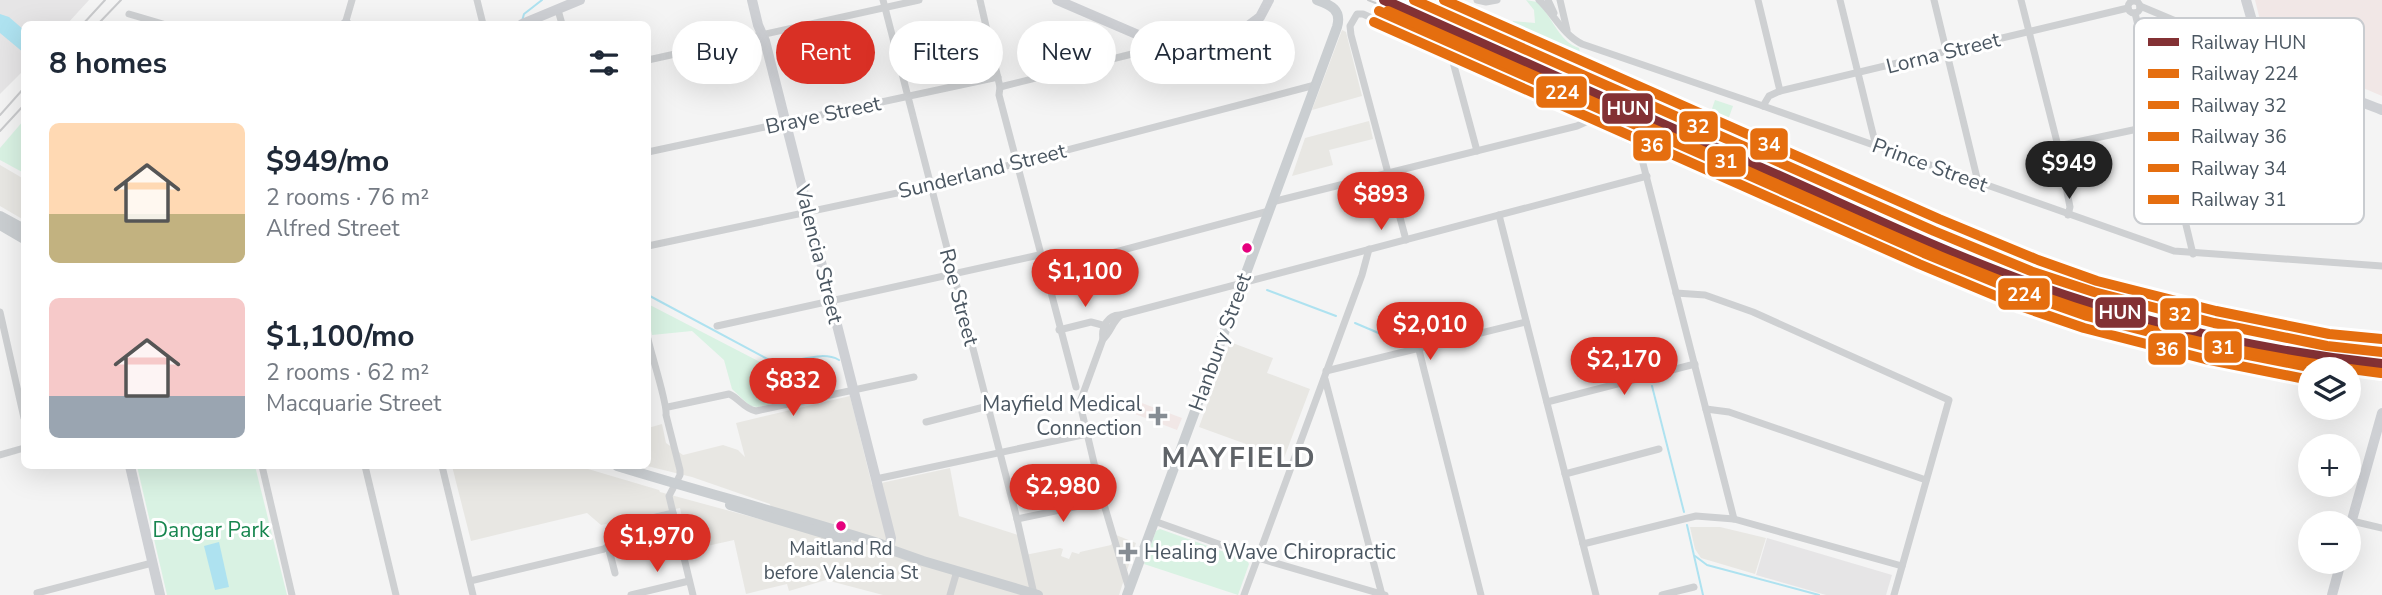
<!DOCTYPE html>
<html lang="en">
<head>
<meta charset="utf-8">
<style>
  :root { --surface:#fff; --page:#f6f6f7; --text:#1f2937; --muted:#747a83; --accent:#d93025 }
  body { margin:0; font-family:"Nunito Sans",sans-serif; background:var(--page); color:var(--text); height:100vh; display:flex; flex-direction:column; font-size:26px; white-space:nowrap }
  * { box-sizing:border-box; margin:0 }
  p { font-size:23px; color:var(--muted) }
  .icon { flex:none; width:38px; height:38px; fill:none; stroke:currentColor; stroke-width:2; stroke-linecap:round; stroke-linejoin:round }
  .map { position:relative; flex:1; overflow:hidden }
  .sheet { position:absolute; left:21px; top:21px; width:630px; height:448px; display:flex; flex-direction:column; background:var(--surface); border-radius:10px; box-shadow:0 7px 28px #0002 }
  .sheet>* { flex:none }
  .banner { position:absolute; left:672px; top:21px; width:665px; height:63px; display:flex; gap:14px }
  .fabs { position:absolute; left:2298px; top:357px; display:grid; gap:14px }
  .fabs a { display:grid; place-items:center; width:63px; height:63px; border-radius:50%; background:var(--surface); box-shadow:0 7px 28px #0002; font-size:35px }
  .price { position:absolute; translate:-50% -60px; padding:0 16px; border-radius:24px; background:var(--accent); color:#fff; font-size:23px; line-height:46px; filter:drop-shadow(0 2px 4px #0008) }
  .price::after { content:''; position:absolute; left:50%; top:42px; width:21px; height:16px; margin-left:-10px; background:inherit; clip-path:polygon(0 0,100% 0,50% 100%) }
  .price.on { background:#222; color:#fff }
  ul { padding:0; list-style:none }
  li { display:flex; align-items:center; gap:21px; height:175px; padding:0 28px }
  li span { display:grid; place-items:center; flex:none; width:196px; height:140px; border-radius:10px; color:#555 }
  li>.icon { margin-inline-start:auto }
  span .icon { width:84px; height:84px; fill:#fffc; stroke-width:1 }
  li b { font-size:30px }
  h2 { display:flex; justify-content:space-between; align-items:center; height:84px; padding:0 28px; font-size:30px }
  .pill { padding:0 24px; border-radius:32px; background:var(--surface); box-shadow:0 7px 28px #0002; font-size:24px; line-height:63px }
  .pill.on { background:var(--accent); color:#fff }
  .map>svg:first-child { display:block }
  .commercial { fill:#e8e7e3 }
  .education { fill:#e6e5e6 }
  .medical { fill:#f1e7e6 }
  .green { fill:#d9f2e3 }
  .water { fill:#aee2f0 }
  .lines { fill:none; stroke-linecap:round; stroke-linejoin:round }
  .stream { stroke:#aee2f0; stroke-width:2 }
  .street { stroke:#ced0d2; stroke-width:7 }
  .secondary { stroke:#ced0d4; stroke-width:10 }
  .primary { stroke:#caced1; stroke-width:10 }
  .rail { stroke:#c9cacc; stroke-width:2 }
  .rail-1-casing { stroke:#fff; stroke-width:16 }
  .rail-2-casing { stroke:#fff; stroke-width:16 }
  .rail-3-casing { stroke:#fff; stroke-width:16 }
  .rail-4-casing { stroke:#fff; stroke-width:16 }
  .rail-5-casing { stroke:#fff; stroke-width:16 }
  .rail-6-casing { stroke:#fff; stroke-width:16 }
  .rail-1 { stroke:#833134; stroke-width:10 }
  .rail-2 { stroke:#e56e0f; stroke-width:10 }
  .rail-3 { stroke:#e56e0f; stroke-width:10 }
  .rail-4 { stroke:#e56e0f; stroke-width:10 }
  .rail-5 { stroke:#e56e0f; stroke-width:10 }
  .rail-6 { stroke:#e56e0f; stroke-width:10 }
  .bus-dot { fill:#e5007d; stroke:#fff; stroke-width:2.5 }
  .poi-dot { fill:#868d94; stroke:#fff; stroke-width:2.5 }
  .labels { text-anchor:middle; stroke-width:6; stroke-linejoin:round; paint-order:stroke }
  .bus-label { font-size:19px; fill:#4a5661; stroke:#fff }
  .street-label { font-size:21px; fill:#4a5661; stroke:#fff }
  .poi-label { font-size:21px; fill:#4a5661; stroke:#fff; text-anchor:end }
  .park-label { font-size:21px; fill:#17864f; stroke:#fff }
  .district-label { font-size:28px; font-weight:bold; letter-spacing:2px; fill:#5f6368; stroke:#fff }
  .key { fill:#fff; stroke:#c9ccd0; stroke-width:2 }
  .key-label { font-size:19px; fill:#4a5661 }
  .line-badge { stroke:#fff; stroke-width:2.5 }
  .badge-label { font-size:19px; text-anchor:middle; font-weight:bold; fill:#fff }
</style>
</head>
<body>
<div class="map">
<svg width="2382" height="595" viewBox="0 0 2382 595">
  <rect width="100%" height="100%" fill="#f4f4f4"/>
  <g class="commercial">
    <polygon points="1342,30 1346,32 1362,96 1312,110"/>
    <polygon points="1369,121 1373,139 1329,150 1333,165 1292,176 1305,138"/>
    <polygon points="0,165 24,179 24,220 0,206"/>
    <polygon points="1230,342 1273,358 1267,373 1310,389 1284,458 1199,427"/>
    <polygon points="850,396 872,485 950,468 959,516 1018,535 1025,555 1060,548 1063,549 1061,556 1069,559 1072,552 1079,554 1080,552 1111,545 1116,535 1136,543 1119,595 883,595 826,580 789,591 787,584 746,594 734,540 689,550 680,508 601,525 587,513 471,541 452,466 578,466 659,490 660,492 774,523 770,504 692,477 647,466 648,428 662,424 666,443 683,455 723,445 738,450 745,457 736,423"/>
    <polygon points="1690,527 1720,527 1766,538 1755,574 1701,558 1695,549"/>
  </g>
  <g class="education">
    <polygon points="0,0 89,0 67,24 24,24 24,70 0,94"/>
    <polygon points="1767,538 1892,575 1886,595 1826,595 1756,575"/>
  </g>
  <g class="medical">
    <polygon points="2255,0 2382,0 2382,96 2295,59 2278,49 2261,24"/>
    <polygon points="1139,402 1182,418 1177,430 1135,414"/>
  </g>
  <g class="green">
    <path d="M1526 0 1537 2C1553 17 1558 41 1579 48L1586 73 1565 63 1559 45 1511 26 1513 21 1535 23 1534 10Z"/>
    <polygon points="1715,100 1733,106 1723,134 1706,126"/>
    <polygon points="24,120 24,173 0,160 0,148"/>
    <polygon points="648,304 762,363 777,368 817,361 825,393 758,407 750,406 732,389 724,360 692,331 652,335 648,316"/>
    <polygon points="137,466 255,466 287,595 167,595"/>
    <polygon points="1160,529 1247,560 1249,564 1238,595 1144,564 1156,531"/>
  </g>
  <g class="water">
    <polygon points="0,14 9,17 24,30 24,53 0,33"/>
    <polygon points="219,542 229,587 215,590 204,546"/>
  </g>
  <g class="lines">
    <g class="stream">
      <polyline points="522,21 524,14 542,0"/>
      <polyline points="1267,290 1336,316"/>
      <path d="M648 295 773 362C794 365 820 349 839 360"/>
      <polyline points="1355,323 1402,343"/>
      <polyline points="1652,386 1684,512"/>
      <polyline points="1687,525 1703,595"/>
      <polyline points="1695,556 1707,565 1819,595"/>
    </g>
    <g class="street">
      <polyline points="477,0 483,24"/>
      <polyline points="883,0 1017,519 1034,594"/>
      <polyline points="980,0 1000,87 999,95 1076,387"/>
      <polyline points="1477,0 1486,2 1497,0"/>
      <path d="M1539 0C1554 14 1563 35 1582 44L1763 106 2174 251 2382 266"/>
      <polyline points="1548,0 1554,13"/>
      <polyline points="1560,0 1567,30"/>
      <polyline points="1758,0 1780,91"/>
      <polyline points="1840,0 1876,146"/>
      <polyline points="1934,0 1978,182"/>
      <polyline points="2021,0 2058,146 2070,207 2068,215"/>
      <circle cx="2134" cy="7" r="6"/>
      <polyline points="2140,6 2233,45 2246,54 2274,65"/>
      <polyline points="558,10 562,24"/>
      <polyline points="2135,13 2193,254"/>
      <polyline points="129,14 163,24"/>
      <polyline points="345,24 352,0"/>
      <polyline points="2237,46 2244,47 2258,40"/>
      <polyline points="1453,55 1453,62 1477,151"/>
      <polyline points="648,60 919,0"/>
      <polyline points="1000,87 1136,53 1144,49 1149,40"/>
      <polyline points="1763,106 1769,96 1780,91 2128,8"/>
      <polyline points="2058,146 2161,124"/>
      <polyline points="648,152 998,77"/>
      <polyline points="1272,202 1577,126 1588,121"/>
      <polyline points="1499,215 1596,595"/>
      <polyline points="1406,240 1351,35 1350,26 1357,14 1363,14 1544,96 1588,121 1638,144 1734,519"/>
      <polyline points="648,246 930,186 1315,85"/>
      <polyline points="1044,271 1269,211"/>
      <polyline points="1676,293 1705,295 1753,312 1949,400 1894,595"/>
      <polyline points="0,312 24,418"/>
      <path d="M1121 315C1112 322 1111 332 1103 339L1080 402 1081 408 1103 501 1129 589"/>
      <polyline points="717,326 1039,255"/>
      <polyline points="1059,330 1091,322 1106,326"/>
      <path d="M648 339C651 354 668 405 666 415L680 470V475L669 496 693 595"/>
      <path d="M1103 339C1101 327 1108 314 1121 315L1647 176"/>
      <polyline points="1419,350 1481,595"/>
      <polyline points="1326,371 1526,322"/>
      <polyline points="1325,379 1382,595"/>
      <polyline points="1547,402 1695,364"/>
      <path d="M668 407 729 394C739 398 744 409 756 411L914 377"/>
      <polyline points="1706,409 1729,412 1926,480"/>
      <polyline points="926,422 988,406"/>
      <polyline points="0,455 24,448"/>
      <polyline points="262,466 292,595"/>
      <polyline points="365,466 396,595"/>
      <polyline points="442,466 473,595"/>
      <polyline points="1565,474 1659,449"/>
      <polyline points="876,479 1087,434"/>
      <polyline points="1017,519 1103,501"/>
      <polyline points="1154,521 1258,558 1385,595"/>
      <polyline points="2352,521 2382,528"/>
      <polyline points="1583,544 1696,516 1734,519 1902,566"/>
      <polyline points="608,546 615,573"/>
      <polyline points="470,581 604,549 608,546 612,527 673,513"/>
      <polyline points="37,593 152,563"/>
      <polyline points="631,595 689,581"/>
      <polyline points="950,595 957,571"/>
      <polyline points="1244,595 1362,275 1369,249"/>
      <polyline points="1662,595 1694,587"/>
    </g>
    <g class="secondary">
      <polyline points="752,0 758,25 765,41 891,538 889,549"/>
      <polyline points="1057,0 1164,46 1248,26 1260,17 1269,0"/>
      <path d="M2246 0 2261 52C2283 76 2350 97 2382 110"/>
      <polyline points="345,24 347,24"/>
      <polyline points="522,24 580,0"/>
      <polyline points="2259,41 2278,58 2336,84"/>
      <polyline points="130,466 160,595"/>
      <polyline points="2348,534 2382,413"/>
      <polyline points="2332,595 2341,562"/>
    </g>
    <g class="primary">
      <polyline points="0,216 24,229"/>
      <polyline points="0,225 24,239"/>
      <path d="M617 466C705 493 793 516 881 544L889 549 923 561 1038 595"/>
      <polyline points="730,505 846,540"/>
      <path d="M1127 595 1337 27C1342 10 1331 5 1317 0"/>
    </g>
    <g class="rail">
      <polyline points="1368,0 1431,25 1853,215 1927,250 1995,279 2087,312 2151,331 2325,369"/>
      <polyline points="83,24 105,0"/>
      <polyline points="98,24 121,0"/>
      <polyline points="0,115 24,88"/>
      <polyline points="0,131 24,105"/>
      <polyline points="2348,374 2382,379"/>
    </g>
    <g class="rail-1-casing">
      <path id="rail-1" d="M1384 0C1511 57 1639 113 1766 170 1854 209 1942 252 2032 284 2144 324 2264 352 2382 364"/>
    </g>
    <g class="rail-2-casing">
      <polyline id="rail-2" points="1379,11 1924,253 2024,294 2087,316 2208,347 2319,369"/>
    </g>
    <g class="rail-3-casing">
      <polyline id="rail-3" points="1414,0 1934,231 2033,272 2094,292 2214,323 2327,346 2382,352"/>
    </g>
    <g class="rail-4-casing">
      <polyline id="rail-4" points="1374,22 1919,264 2020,306 2084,328 2205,359 2310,380"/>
    </g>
    <g class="rail-5-casing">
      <polyline id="rail-5" points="1444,0 1939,219 2038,260 2097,281 2216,311 2329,334 2382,339"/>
    </g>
    <g class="rail-6-casing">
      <path id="rail-6" d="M1388 11C1514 66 1638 122 1763 178 1866 223 1967 272 2073 307 2173 340 2276 360 2381 373"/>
    </g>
    <use href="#rail-1" class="rail-1"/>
    <use href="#rail-2" class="rail-2"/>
    <use href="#rail-3" class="rail-3"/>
    <use href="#rail-4" class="rail-4"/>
    <use href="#rail-5" class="rail-5"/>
    <use href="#rail-6" class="rail-6"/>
  </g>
  <g class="bus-dot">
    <circle cx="1247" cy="248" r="6"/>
    <circle cx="841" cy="526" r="6"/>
  </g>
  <g class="poi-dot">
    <path d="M1154.5 405.5h7v7h7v7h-7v7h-7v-7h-7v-7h7z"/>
    <path d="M1124.5 541.5h7v7h7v7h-7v7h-7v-7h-7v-7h7z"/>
  </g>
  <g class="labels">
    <g class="bus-label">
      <text x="841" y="555">Maitland Rd<tspan x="841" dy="24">before Valencia St</tspan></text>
    </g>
    <g class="street-label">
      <text transform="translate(1943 53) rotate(-14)" y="7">Lorna Street</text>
      <text transform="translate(823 115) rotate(-12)" y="7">Braye Street</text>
      <text transform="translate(1930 165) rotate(20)" y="7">Prince Street</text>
      <text transform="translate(982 171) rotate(-14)" y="7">Sunderland Street</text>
      <text transform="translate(819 254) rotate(76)" y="7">Valencia Street</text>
      <text transform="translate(959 297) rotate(75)" y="7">Roe Street</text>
      <text transform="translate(1220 342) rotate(-70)" y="7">Hanbury Street</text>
    </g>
    <g class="poi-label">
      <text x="1142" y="411">Mayfield Medical<tspan x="1142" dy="24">Connection</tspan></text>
      <text x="1144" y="559" text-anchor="start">Healing Wave Chiropractic</text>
    </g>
    <g class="park-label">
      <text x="211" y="537">Dangar Park</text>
    </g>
    <g class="district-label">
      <text x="1239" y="467">MAYFIELD</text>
    </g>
  </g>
  <rect x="2134" y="18" width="230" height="206" rx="10" class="key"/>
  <rect x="2148" y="38" width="31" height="8" fill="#833134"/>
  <rect x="2148" y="69" width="31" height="9" fill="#e56e0f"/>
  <rect x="2148" y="101" width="31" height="8" fill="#e56e0f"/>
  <rect x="2148" y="132" width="31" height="9" fill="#e56e0f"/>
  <rect x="2148" y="164" width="31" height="8" fill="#e56e0f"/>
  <rect x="2148" y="195" width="31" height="9" fill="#e56e0f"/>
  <g class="key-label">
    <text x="2191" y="49">Railway HUN</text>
    <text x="2191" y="80">Railway 224</text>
    <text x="2191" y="112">Railway 32</text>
    <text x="2191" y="143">Railway 36</text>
    <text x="2191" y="175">Railway 34</text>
    <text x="2191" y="206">Railway 31</text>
  </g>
  <g class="line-badge">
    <rect x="1535" y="75" width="53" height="34" rx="7" fill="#e56e0f"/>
    <rect x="1601" y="92" width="53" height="33" rx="7" fill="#833134"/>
    <rect x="1678" y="110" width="41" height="33" rx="7" fill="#e56e0f"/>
    <rect x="1749" y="127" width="40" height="34" rx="7" fill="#e56e0f"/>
    <rect x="1632" y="129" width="40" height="33" rx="7" fill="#e56e0f"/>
    <rect x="1706" y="145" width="41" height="33" rx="7" fill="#e56e0f"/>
    <rect x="1997" y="277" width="54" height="34" rx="7" fill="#e56e0f"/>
    <rect x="2094" y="296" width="53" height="33" rx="7" fill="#833134"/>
    <rect x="2159" y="297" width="41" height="34" rx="7" fill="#e56e0f"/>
    <rect x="2203" y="330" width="40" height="34" rx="7" fill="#e56e0f"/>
    <rect x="2147" y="332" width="40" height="34" rx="7" fill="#e56e0f"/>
  </g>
  <g class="badge-label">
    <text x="1562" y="99">224</text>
    <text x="1628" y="115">HUN</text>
    <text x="1698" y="133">32</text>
    <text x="1769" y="151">34</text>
    <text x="1652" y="152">36</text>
    <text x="1726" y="168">31</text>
    <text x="2024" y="301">224</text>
    <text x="2120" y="319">HUN</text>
    <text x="2180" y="321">32</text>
    <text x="2223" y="354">31</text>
    <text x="2167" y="356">36</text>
  </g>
</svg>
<div class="fabs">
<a><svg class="icon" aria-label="layers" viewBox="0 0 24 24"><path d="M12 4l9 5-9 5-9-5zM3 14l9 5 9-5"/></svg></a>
<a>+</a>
<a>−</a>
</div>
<b class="price on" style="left:2069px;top:201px">$949</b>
<b class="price" style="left:1381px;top:232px">$893</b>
<b class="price" style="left:1085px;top:309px">$1,100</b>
<b class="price" style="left:1430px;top:362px">$2,010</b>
<b class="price" style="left:1624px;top:397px">$2,170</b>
<b class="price" style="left:793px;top:418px">$832</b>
<b class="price" style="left:1063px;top:524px">$2,980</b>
<b class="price" style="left:657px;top:574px">$1,970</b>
<div class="banner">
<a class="pill">Buy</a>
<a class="pill on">Rent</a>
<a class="pill">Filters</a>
<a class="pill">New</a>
<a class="pill">Apartment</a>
</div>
<section class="sheet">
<h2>8 homes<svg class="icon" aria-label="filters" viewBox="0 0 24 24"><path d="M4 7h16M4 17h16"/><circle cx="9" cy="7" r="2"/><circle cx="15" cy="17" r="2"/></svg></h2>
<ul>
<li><span style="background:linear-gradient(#ffd9b3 65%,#c2b280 0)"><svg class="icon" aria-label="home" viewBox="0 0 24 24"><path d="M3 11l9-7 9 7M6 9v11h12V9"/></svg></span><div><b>$949/mo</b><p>2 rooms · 76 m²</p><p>Alfred Street</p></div></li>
<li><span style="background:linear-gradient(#f6c9c9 70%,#9aa5b1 0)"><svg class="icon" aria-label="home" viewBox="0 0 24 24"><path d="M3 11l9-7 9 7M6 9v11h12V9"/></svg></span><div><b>$1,100/mo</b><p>2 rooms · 62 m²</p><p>Macquarie Street</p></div></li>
</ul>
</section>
</div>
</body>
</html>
